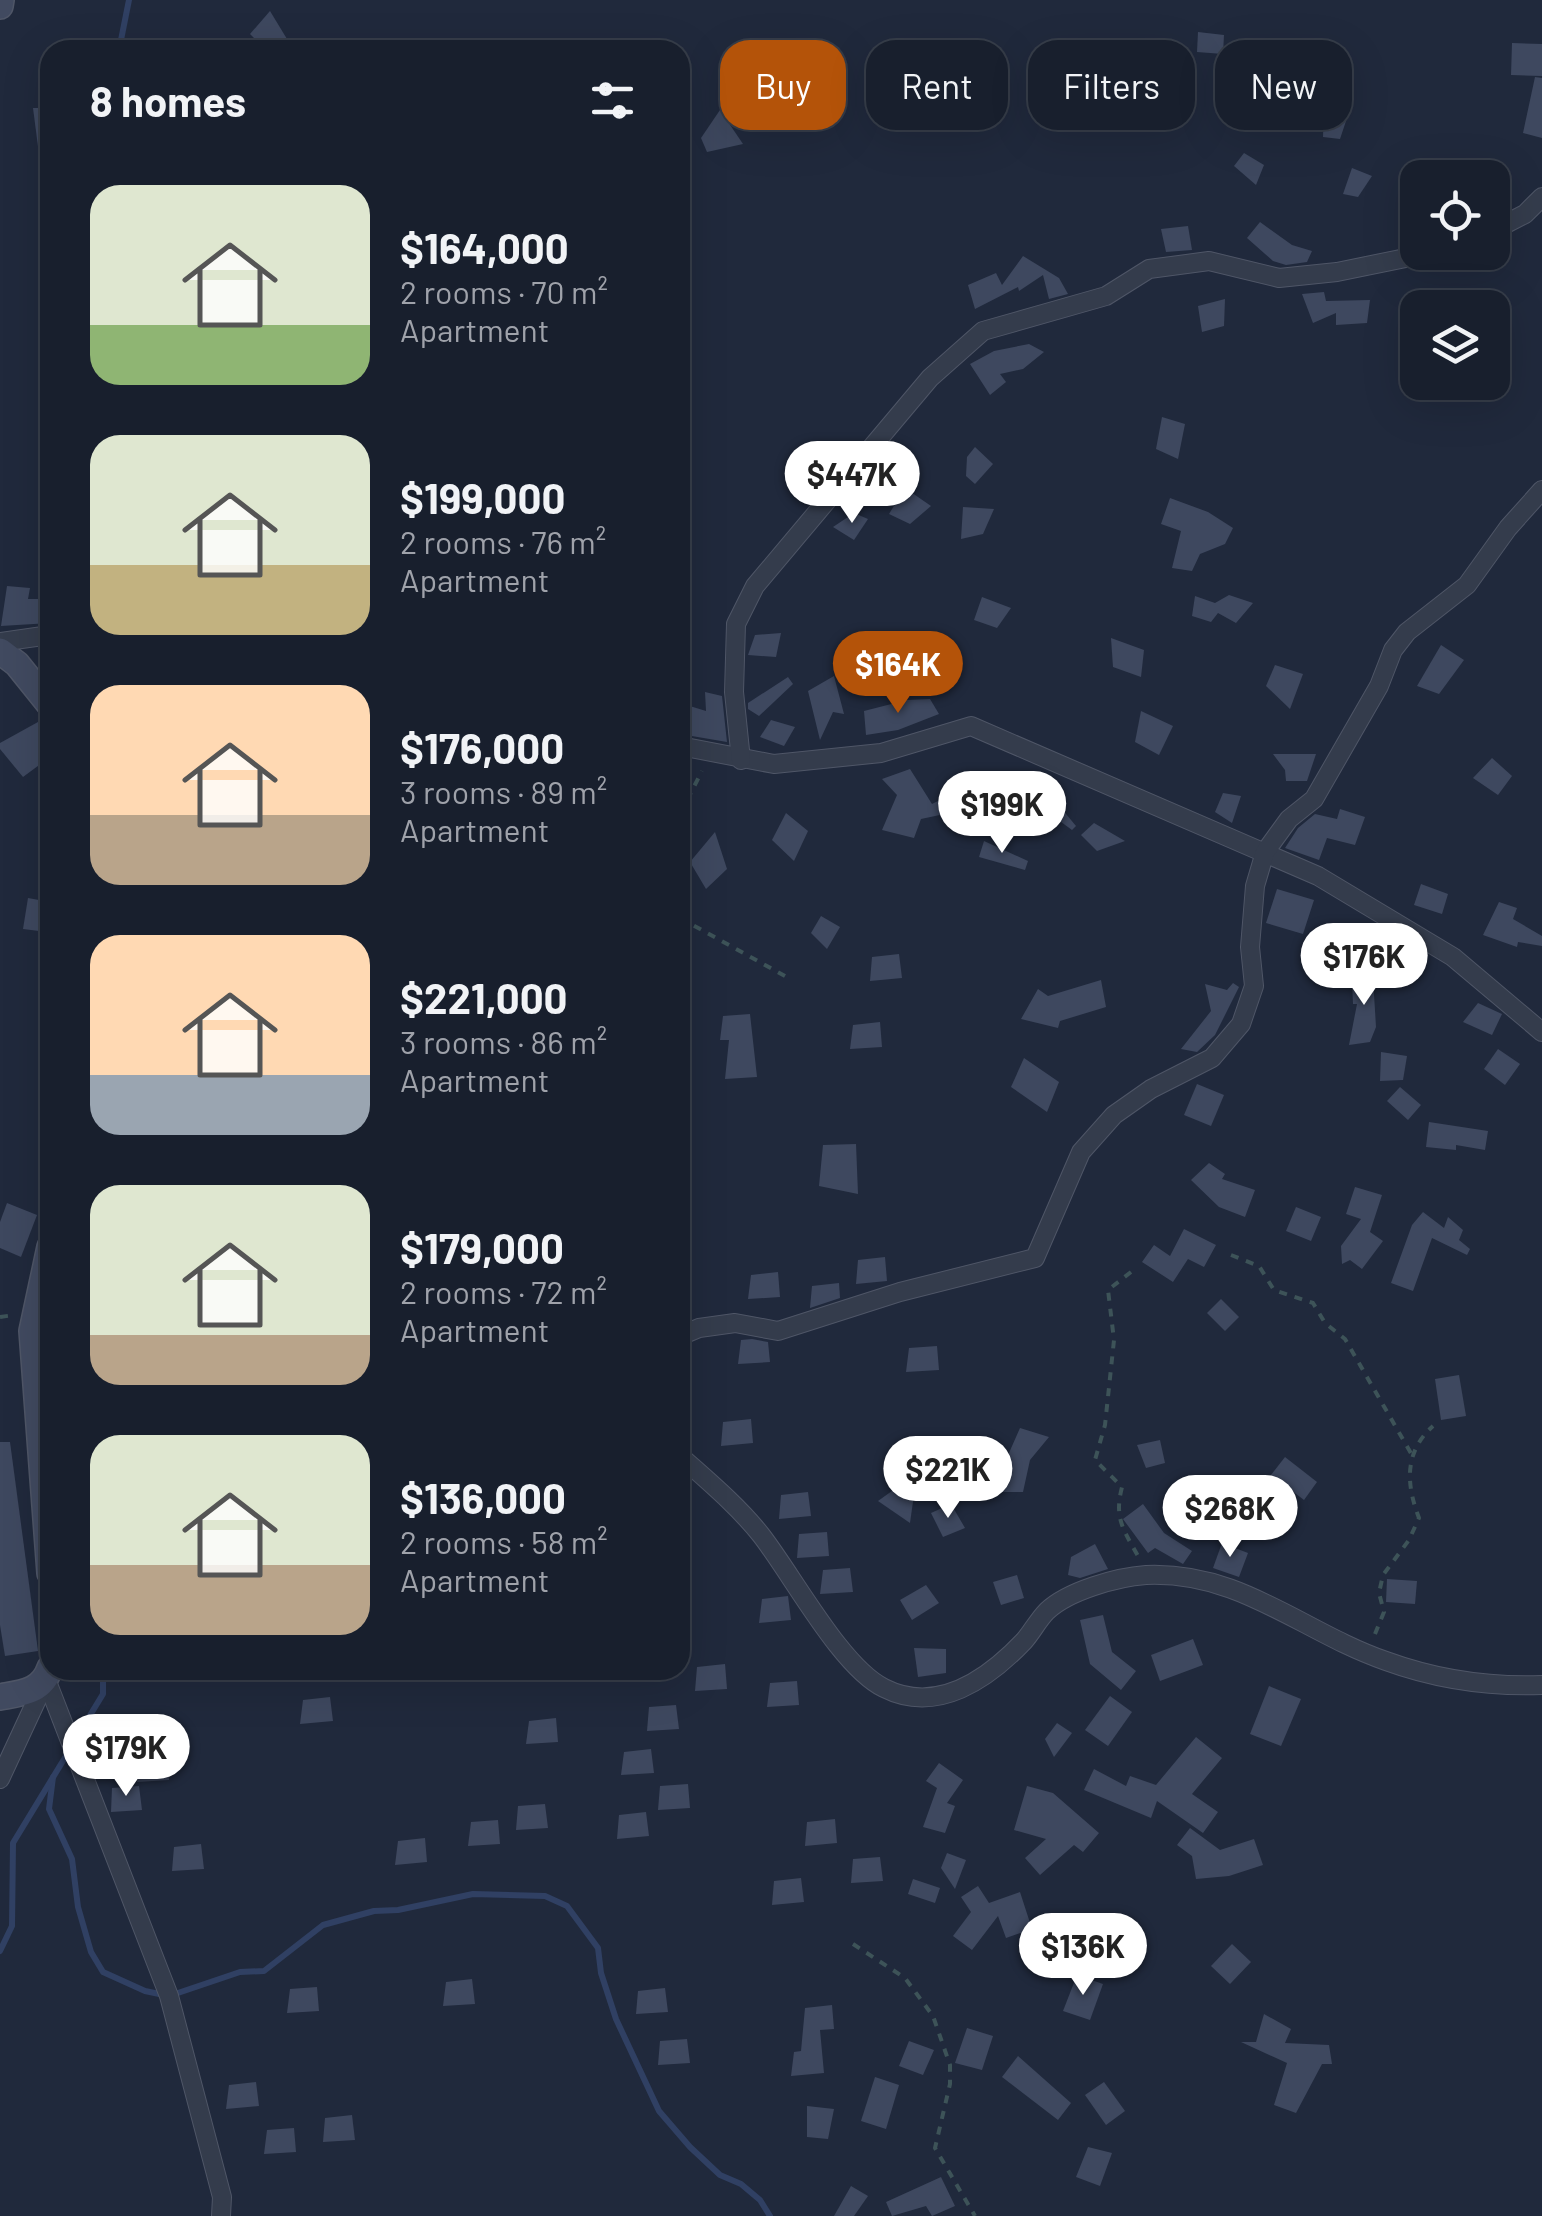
<!DOCTYPE html>
<html lang="en">
<head>
<meta charset="utf-8">
<style>
  :root { --surface:#181f2d; --page:#252c39; --text:#f1f3f6; --muted:#9fa2aa; --line:#363d49; --accent:#b45309 }
  body { margin:0; font-family:Barlow,sans-serif; background:var(--page); color:var(--text); height:100vh; display:flex; flex-direction:column; font-size:38px; white-space:nowrap }
  * { box-sizing:border-box; margin:0 }
  p { font-size:32px; color:var(--muted) }
  .icon { flex:none; width:55px; height:55px; fill:none; stroke:currentColor; stroke-width:2; stroke-linecap:round; stroke-linejoin:round }
  .map { position:relative; flex:1; overflow:hidden }
  .details { position:absolute; left:40px; top:40px; width:650px; height:1640px; display:flex; flex-direction:column; background:var(--surface); border-radius:30px; box-shadow:0 10px 40px #0002,0 0 0 2px var(--line) }
  .details>* { flex:none }
  .banner { position:absolute; left:720px; top:40px; width:670px; height:90px; display:flex; gap:20px }
  .controls { position:absolute; left:1400px; top:160px; display:grid; gap:20px }
  .controls a { display:grid; place-items:center; width:110px; height:110px; border-radius:20px; background:var(--surface); box-shadow:0 10px 40px #0002,0 0 0 2px var(--line); font-size:50px }
  .price { position:absolute; translate:-50% -85px; padding:0 22px; border-radius:35px; background:#fff; color:#222; font-size:32px; line-height:65px; filter:drop-shadow(0 2px 5px #0008) }
  .price::after { content:''; position:absolute; left:50%; top:60px; width:30px; height:22px; margin-left:-15px; background:inherit; clip-path:polygon(0 0,100% 0,50% 100%) }
  .price.current { background:var(--accent); color:#fff }
  ul { padding:0; list-style:none }
  li { display:flex; align-items:center; gap:30px; height:250px; padding:0 50px }
  li span { display:grid; place-items:center; flex:none; width:280px; height:200px; border-radius:30px; color:#555 }
  li>.icon { margin-inline-start:auto }
  span .icon { width:120px; height:120px; fill:#fffc; stroke-width:1 }
  li b { font-size:42px }
  h2 { display:flex; justify-content:space-between; align-items:center; height:120px; padding:0 50px; font-size:42px }
  .pill { padding:0 35px; border-radius:30px; background:var(--surface); box-shadow:0 10px 40px #0002,0 0 0 2px var(--line); font-size:35px; line-height:90px }
  .pill.current { background:var(--accent); color:#fff }
  .map>svg:first-child { display:block }
  .lines { fill:none; stroke-linecap:round; stroke-linejoin:round }
  .stream { stroke:#304063; stroke-width:6 }
  .building { fill:#3e485f }
  .street-casing { stroke:#4f5667; stroke-width:20 }
  .secondary-casing { stroke:#4f5667; stroke-width:28 }
  .path { stroke:#3d5358; stroke-width:4; stroke-dasharray:8 8; stroke-linecap:butt }
  .street { stroke:#343c4c; stroke-width:18 }
  .secondary { stroke:#414a60; stroke-width:25 }
</style>
</head>
<body>
<div class="map">
<svg width="1542" height="2216" viewBox="0 0 1542 2216">
  <rect width="100%" height="100%" fill="#20293c"/>
  <g class="lines">
    <g class="stream">
      <polyline points="119,50 129,0"/>
      <polyline points="75,1740 103,1694 103,1670"/>
      <polyline points="53,1777 49,1809 72,1859 78,1907 91,1952 103,1972 145,1991 169,1996 240,1972 264,1971 323,1925 374,1911 398,1910 473,1894 545,1896 567,1906 598,1948 601,1973 616,2019 659,2111 690,2147 720,2175 741,2184 760,2200 770,2216"/>
      <polyline points="0,1951 12,1926 13,1843 69,1751"/>
    </g>
  </g>
  <g class="building">
    <polygon points="270,11 287,39 266,50 250,34"/>
    <polygon points="1198,32 1224,35 1223,54 1197,52"/>
    <polygon points="1120,43 1125,70 1102,74 1090,47"/>
    <polygon points="1512,43 1542,44 1542,76 1511,75"/>
    <polygon points="1535,77 1542,78 1542,138 1523,133"/>
    <polygon points="1096,103 1093,132 1057,129 1063,110"/>
    <polygon points="33,108 50,108 50,161 40,162"/>
    <polygon points="720,110 743,144 707,152 701,138"/>
    <polygon points="1324,110 1349,112 1340,139 1323,137"/>
    <polygon points="1244,153 1264,165 1256,185 1234,166"/>
    <polygon points="1352,168 1372,176 1358,197 1343,194"/>
    <polygon points="1260,222 1292,245 1312,251 1307,262 1286,265 1273,261 1247,238"/>
    <polygon points="1188,226 1192,250 1166,252 1161,229"/>
    <polygon points="1023,256 1059,278 1068,294 1049,299 1043,275 1019,291 1018,287 975,309 968,285 996,273 1002,285"/>
    <polygon points="1324,292 1326,301 1370,300 1367,323 1336,325 1336,313 1313,323 1302,294"/>
    <polygon points="1225,299 1224,326 1202,332 1198,306"/>
    <polygon points="1029,344 1044,352 1023,369 1000,374 1006,382 990,395 970,364 994,351"/>
    <polygon points="1162,417 1185,424 1178,459 1156,449"/>
    <polygon points="975,447 993,464 975,484 966,476 967,457"/>
    <polygon points="905,488 931,506 910,524 889,514"/>
    <polygon points="1170,498 1208,512 1233,528 1225,544 1200,554 1192,571 1172,568 1181,531 1161,524"/>
    <polygon points="963,507 994,509 983,534 961,539"/>
    <polygon points="854,513 868,519 854,540 833,527"/>
    <polygon points="7,586 30,588 28,599 50,599 50,623 1,626"/>
    <polygon points="1229,595 1253,603 1236,623 1218,613 1211,622 1192,616 1195,596 1215,603"/>
    <polygon points="982,597 1011,608 997,628 974,620"/>
    <polygon points="781,633 776,657 748,655 755,635"/>
    <polygon points="1111,638 1144,650 1141,677 1113,667"/>
    <polygon points="1441,645 1464,660 1439,694 1417,686"/>
    <polygon points="1275,665 1303,674 1290,709 1266,686"/>
    <polygon points="834,676 844,714 833,712 820,740 808,691"/>
    <polygon points="788,677 793,684 759,716 748,709 748,703"/>
    <polygon points="705,692 722,696 727,742 680,734 680,703 706,711"/>
    <polygon points="930,699 939,714 898,730 866,735 864,711 907,700"/>
    <polygon points="1141,711 1173,726 1159,755 1135,742"/>
    <polygon points="771,720 795,727 784,746 760,737"/>
    <polygon points="38,722 50,743 50,757 23,777 0,749 0,743"/>
    <polygon points="1273,754 1316,754 1307,781 1286,781 1285,770"/>
    <polygon points="1492,758 1512,776 1498,795 1473,778"/>
    <polygon points="910,769 932,804 976,782 968,809 921,819 914,838 882,830 897,795 882,779"/>
    <polygon points="1042,785 1076,826 1072,830 1034,802"/>
    <polygon points="1223,793 1241,796 1232,823 1215,812"/>
    <polygon points="1340,809 1365,817 1355,845 1327,838 1319,860 1285,848 1298,828 1315,814 1337,819"/>
    <polygon points="786,813 808,831 794,861 772,840"/>
    <polygon points="1094,823 1125,841 1097,851 1081,835"/>
    <polygon points="715,832 727,869 706,889 690,862"/>
    <polygon points="984,841 1028,861 1025,870 979,857"/>
    <polygon points="1421,884 1448,894 1442,914 1414,905"/>
    <polygon points="1277,889 1314,900 1303,934 1266,923"/>
    <polygon points="28,898 50,902 47,932 23,929"/>
    <polygon points="1499,902 1517,908 1513,919 1542,936 1542,946 1518,942 1517,947 1483,935"/>
    <polygon points="821,916 840,927 827,949 811,933"/>
    <polygon points="899,954 902,978 870,981 872,957"/>
    <polygon points="1366,960 1372,961 1376,1027 1370,1042 1349,1045 1357,1004 1353,1004 1352,982 1362,981"/>
    <polygon points="1101,980 1106,1007 1060,1021 1058,1028 1021,1019 1038,989 1048,996"/>
    <polygon points="1233,983 1239,987 1215,1035 1197,1052 1181,1049 1211,1011 1205,984 1227,990"/>
    <polygon points="1478,1003 1502,1014 1492,1035 1463,1022"/>
    <polygon points="750,1014 757,1077 725,1079 729,1040 720,1040 723,1016"/>
    <polygon points="880,1022 882,1047 850,1049 853,1025"/>
    <polygon points="1498,1049 1520,1064 1505,1085 1484,1069"/>
    <polygon points="1381,1052 1407,1056 1403,1080 1380,1081"/>
    <polygon points="1024,1058 1059,1082 1047,1112 1011,1087"/>
    <polygon points="1197,1084 1224,1095 1211,1126 1184,1115"/>
    <polygon points="1400,1087 1421,1105 1408,1120 1387,1101"/>
    <polygon points="1429,1122 1488,1131 1485,1150 1456,1145 1456,1150 1426,1147"/>
    <polygon points="856,1144 858,1194 819,1186 823,1145"/>
    <polygon points="1209,1163 1225,1174 1222,1179 1255,1190 1245,1217 1219,1207 1191,1180"/>
    <polygon points="1355,1187 1382,1195 1370,1232 1383,1241 1362,1269 1350,1260 1342,1264 1341,1246 1361,1219 1346,1214"/>
    <polygon points="7,1203 37,1215 21,1257 0,1248 0,1222"/>
    <polygon points="1296,1207 1321,1217 1311,1241 1286,1231"/>
    <polygon points="1423,1212 1444,1228 1448,1217 1463,1230 1459,1240 1470,1249 1467,1255 1432,1238 1413,1291 1391,1283 1412,1225"/>
    <polygon points="1184,1229 1216,1245 1204,1267 1188,1259 1173,1282 1142,1262 1154,1245 1170,1256"/>
    <polygon points="885,1257 887,1281 856,1284 858,1260"/>
    <polygon points="778,1272 780,1297 748,1299 751,1275"/>
    <polygon points="839,1283 840,1298 810,1308 812,1286"/>
    <polygon points="1221,1299 1239,1317 1225,1331 1207,1313"/>
    <polygon points="752,1339 768,1342 770,1362 738,1364 741,1340"/>
    <polygon points="937,1346 939,1370 906,1372 909,1348"/>
    <polygon points="1459,1375 1466,1416 1441,1420 1435,1379"/>
    <polygon points="751,1419 753,1443 721,1446 723,1422"/>
    <polygon points="1020,1428 1049,1437 1030,1460 1023,1492 999,1492 1005,1462"/>
    <polygon points="1160,1440 1165,1463 1146,1468 1137,1445"/>
    <polygon points="0,1442 10,1442 38,1651 5,1656 0,1625"/>
    <polygon points="1285,1457 1317,1482 1304,1500 1271,1475"/>
    <polygon points="917,1473 910,1523 878,1501"/>
    <polygon points="808,1492 811,1516 779,1519 781,1495"/>
    <polygon points="951,1504 965,1528 943,1537 931,1513"/>
    <polygon points="1143,1504 1164,1533 1192,1551 1183,1564 1155,1548 1148,1553 1123,1519"/>
    <polygon points="827,1532 829,1556 797,1558 799,1534"/>
    <polygon points="1222,1543 1248,1553 1239,1577 1213,1568"/>
    <polygon points="1095,1544 1108,1569 1080,1578 1068,1575 1071,1557"/>
    <polygon points="850,1568 853,1592 820,1594 823,1570"/>
    <polygon points="1017,1575 1024,1598 1001,1605 993,1582"/>
    <polygon points="1387,1579 1417,1581 1415,1604 1386,1602"/>
    <polygon points="926,1585 939,1603 912,1620 900,1600"/>
    <polygon points="788,1596 791,1620 759,1623 762,1599"/>
    <polygon points="1103,1615 1112,1652 1136,1671 1121,1690 1090,1664 1080,1620"/>
    <polygon points="1193,1639 1203,1665 1160,1681 1151,1655"/>
    <polygon points="914,1648 946,1649 946,1673 918,1677"/>
    <polygon points="725,1664 727,1689 695,1691 697,1667"/>
    <polygon points="797,1681 799,1705 767,1707 770,1683"/>
    <polygon points="1269,1686 1301,1699 1281,1746 1250,1734"/>
    <polygon points="1110,1696 1132,1712 1108,1746 1085,1730"/>
    <polygon points="330,1697 333,1721 300,1724 303,1700"/>
    <polygon points="676,1705 679,1729 647,1731 649,1707"/>
    <polygon points="556,1718 558,1742 526,1744 529,1721"/>
    <polygon points="1057,1723 1072,1733 1054,1757 1045,1739"/>
    <polygon points="112,1730 114,1754 89,1755 85,1732"/>
    <polygon points="1196,1737 1222,1758 1192,1794 1218,1812 1203,1833 1157,1801 1151,1818 1084,1790 1094,1769 1126,1786 1130,1776 1156,1785"/>
    <polygon points="651,1749 654,1773 621,1775 624,1752"/>
    <polygon points="167,1756 169,1780 137,1782 140,1759"/>
    <polygon points="939,1763 963,1780 947,1803 955,1806 945,1833 923,1827 937,1788 926,1781"/>
    <polygon points="688,1784 690,1808 658,1810 660,1786"/>
    <polygon points="139,1786 142,1810 111,1812 112,1788"/>
    <polygon points="1027,1786 1053,1793 1099,1833 1083,1852 1074,1845 1040,1875 1025,1858 1046,1839 1014,1830"/>
    <polygon points="545,1804 548,1828 516,1830 518,1806"/>
    <polygon points="646,1812 649,1836 617,1839 619,1815"/>
    <polygon points="835,1819 837,1843 805,1846 807,1822"/>
    <polygon points="498,1820 500,1844 468,1846 471,1822"/>
    <polygon points="1190,1828 1220,1850 1254,1839 1263,1865 1229,1876 1196,1879 1192,1856 1177,1845"/>
    <polygon points="425,1838 427,1862 395,1865 398,1841"/>
    <polygon points="201,1844 204,1869 172,1871 174,1847"/>
    <polygon points="947,1853 966,1860 955,1889 941,1868"/>
    <polygon points="880,1857 883,1881 851,1883 853,1859"/>
    <polygon points="801,1878 804,1902 772,1905 774,1881"/>
    <polygon points="913,1879 940,1888 935,1903 908,1894"/>
    <polygon points="978,1886 989,1903 1020,1892 1032,1929 1006,1938 998,1916 972,1950 953,1936 971,1912 961,1897"/>
    <polygon points="1232,1944 1251,1962 1230,1984 1211,1966"/>
    <polygon points="1077,1975 1103,1984 1090,2020 1063,2011"/>
    <polygon points="472,1979 475,2004 443,2006 446,1982"/>
    <polygon points="317,1987 319,2011 287,2013 290,1989"/>
    <polygon points="665,1988 668,2012 636,2014 638,1991"/>
    <polygon points="832,2005 834,2029 820,2030 824,2073 791,2076 794,2052 801,2051 805,2008"/>
    <polygon points="1264,2014 1291,2029 1285,2043 1329,2045 1332,2064 1322,2064 1296,2113 1274,2105 1287,2063 1241,2042 1256,2042"/>
    <polygon points="967,2028 993,2036 982,2070 955,2063"/>
    <polygon points="687,2039 690,2063 658,2065 660,2041"/>
    <polygon points="909,2041 934,2050 923,2075 899,2066"/>
    <polygon points="1018,2056 1071,2103 1058,2120 1002,2077"/>
    <polygon points="875,2077 899,2085 886,2129 861,2121"/>
    <polygon points="256,2082 259,2106 226,2109 229,2085"/>
    <polygon points="1104,2082 1125,2111 1106,2125 1085,2095"/>
    <polygon points="807,2106 834,2109 828,2139 807,2137"/>
    <polygon points="352,2115 355,2140 323,2142 325,2118"/>
    <polygon points="294,2128 296,2152 264,2154 267,2130"/>
    <polygon points="1088,2147 1112,2153 1100,2186 1076,2177"/>
    <polygon points="941,2177 955,2206 932,2216 926,2206 892,2216 886,2202"/>
    <polygon points="851,2186 868,2196 854,2216 834,2216"/>
  </g>
  <g class="lines">
    <g class="street-casing">
      <g id="street">
        <polyline points="1492,231 1525,214 1542,197"/>
        <polyline points="0,642 50,635"/>
        <polyline points="680,746 774,764 881,753 971,726 1318,876 1453,957 1542,1032"/>
        <polyline points="741,760 734,692 736,624 755,586 930,378 983,331 1106,296 1149,269 1209,261 1279,278 1337,272 1435,252"/>
        <polyline points="680,1336 699,1328 735,1323 778,1331 900,1292 1035,1258 1081,1152 1114,1115 1151,1089 1212,1058 1241,1024 1254,986 1250,947 1255,886 1265,852 1289,819 1314,799 1379,686 1393,650 1407,632 1467,585 1508,528 1542,490"/>
        <path d="M680 1456C708 1481 738 1506 761 1535 793 1576 841 1667 884 1688 937 1715 988 1679 1024 1641 1032 1632 1038 1620 1047 1611 1068 1591 1117 1577 1146 1575 1241 1571 1302 1632 1386 1661 1438 1680 1487 1687 1542 1685"/>
        <polyline points="46,1679 169,1996 222,2197 221,2216"/>
        <polyline points="0,1779 46,1680"/>
      </g>
    </g>
    <g class="secondary-casing">
      <g id="secondary">
        <polyline points="0,6 1,0"/>
        <polyline points="0,651 17,664 50,705"/>
        <polyline points="50,1247 32,1331 50,1573"/>
        <path d="M0 1697C22 1693 42 1692 50 1668"/>
      </g>
    </g>
    <g class="path">
      <polyline points="680,814 702,771"/>
      <polyline points="680,918 785,976"/>
      <polyline points="1231,1255 1259,1266 1274,1290 1313,1303 1325,1323 1345,1339 1412,1455"/>
      <path d="M1131 1272 1108 1290 1114 1340 1105 1425 1095 1460 1122 1487C1114 1518 1123 1529 1138 1556"/>
      <polyline points="0,1317 14,1315"/>
      <path d="M1375 1634 1384 1612 1379 1593 1383 1575 1409 1540 1419 1518C1406 1484 1404 1452 1433 1426"/>
      <polyline points="853,1944 905,1978 933,2016 950,2065 950,2084 935,2148 975,2216"/>
    </g>
    <use href="#street" class="street"/>
    <use href="#secondary" class="secondary"/>
  </g>
</svg>
<div class="controls">
<a><svg class="icon" aria-label="locate" viewBox="0 0 24 24"><circle cx="12" cy="12" r="6"/><path d="M12 2v4M12 18v4M2 12h4M18 12h4"/></svg></a>
<a><svg class="icon" aria-label="layers" viewBox="0 0 24 24"><path d="M12 4l9 5-9 5-9-5zM3 14l9 5 9-5"/></svg></a>
</div>
<b class="price" style="left:852px;top:526px">$447K</b>
<b class="price current" style="left:898px;top:716px">$164K</b>
<b class="price" style="left:1002px;top:856px">$199K</b>
<b class="price" style="left:1364px;top:1008px">$176K</b>
<b class="price" style="left:948px;top:1521px">$221K</b>
<b class="price" style="left:1230px;top:1560px">$268K</b>
<b class="price" style="left:126px;top:1799px">$179K</b>
<b class="price" style="left:1083px;top:1998px">$136K</b>
<div class="banner">
<a class="pill current">Buy</a>
<a class="pill">Rent</a>
<a class="pill">Filters</a>
<a class="pill">New</a>
</div>
<section class="details">
<h2>8 homes<svg class="icon" aria-label="filters" viewBox="0 0 24 24"><path d="M4 7h16M4 17h16"/><circle cx="9" cy="7" r="2"/><circle cx="15" cy="17" r="2"/></svg></h2>
<ul>
<li><span style="background:linear-gradient(#dfe7d0 70%,#8fb573 0)"><svg class="icon" aria-label="home" viewBox="0 0 24 24"><path d="M3 11l9-7 9 7M6 9v11h12V9"/></svg></span><div><b>$164,000</b><p>2 rooms · 70 m²</p><p>Apartment</p></div></li>
<li><span style="background:linear-gradient(#dfe7d0 65%,#c2b280 0)"><svg class="icon" aria-label="home" viewBox="0 0 24 24"><path d="M3 11l9-7 9 7M6 9v11h12V9"/></svg></span><div><b>$199,000</b><p>2 rooms · 76 m²</p><p>Apartment</p></div></li>
<li><span style="background:linear-gradient(#ffd9b3 65%,#b9a48a 0)"><svg class="icon" aria-label="home" viewBox="0 0 24 24"><path d="M3 11l9-7 9 7M6 9v11h12V9"/></svg></span><div><b>$176,000</b><p>3 rooms · 89 m²</p><p>Apartment</p></div></li>
<li><span style="background:linear-gradient(#ffd9b3 70%,#9aa5b1 0)"><svg class="icon" aria-label="home" viewBox="0 0 24 24"><path d="M3 11l9-7 9 7M6 9v11h12V9"/></svg></span><div><b>$221,000</b><p>3 rooms · 86 m²</p><p>Apartment</p></div></li>
<li><span style="background:linear-gradient(#dfe7d0 75%,#b9a48a 0)"><svg class="icon" aria-label="home" viewBox="0 0 24 24"><path d="M3 11l9-7 9 7M6 9v11h12V9"/></svg></span><div><b>$179,000</b><p>2 rooms · 72 m²</p><p>Apartment</p></div></li>
<li><span style="background:linear-gradient(#dfe7d0 65%,#b9a48a 0)"><svg class="icon" aria-label="home" viewBox="0 0 24 24"><path d="M3 11l9-7 9 7M6 9v11h12V9"/></svg></span><div><b>$136,000</b><p>2 rooms · 58 m²</p><p>Apartment</p></div></li>
</ul>
</section>
</div>
</body>
</html>
